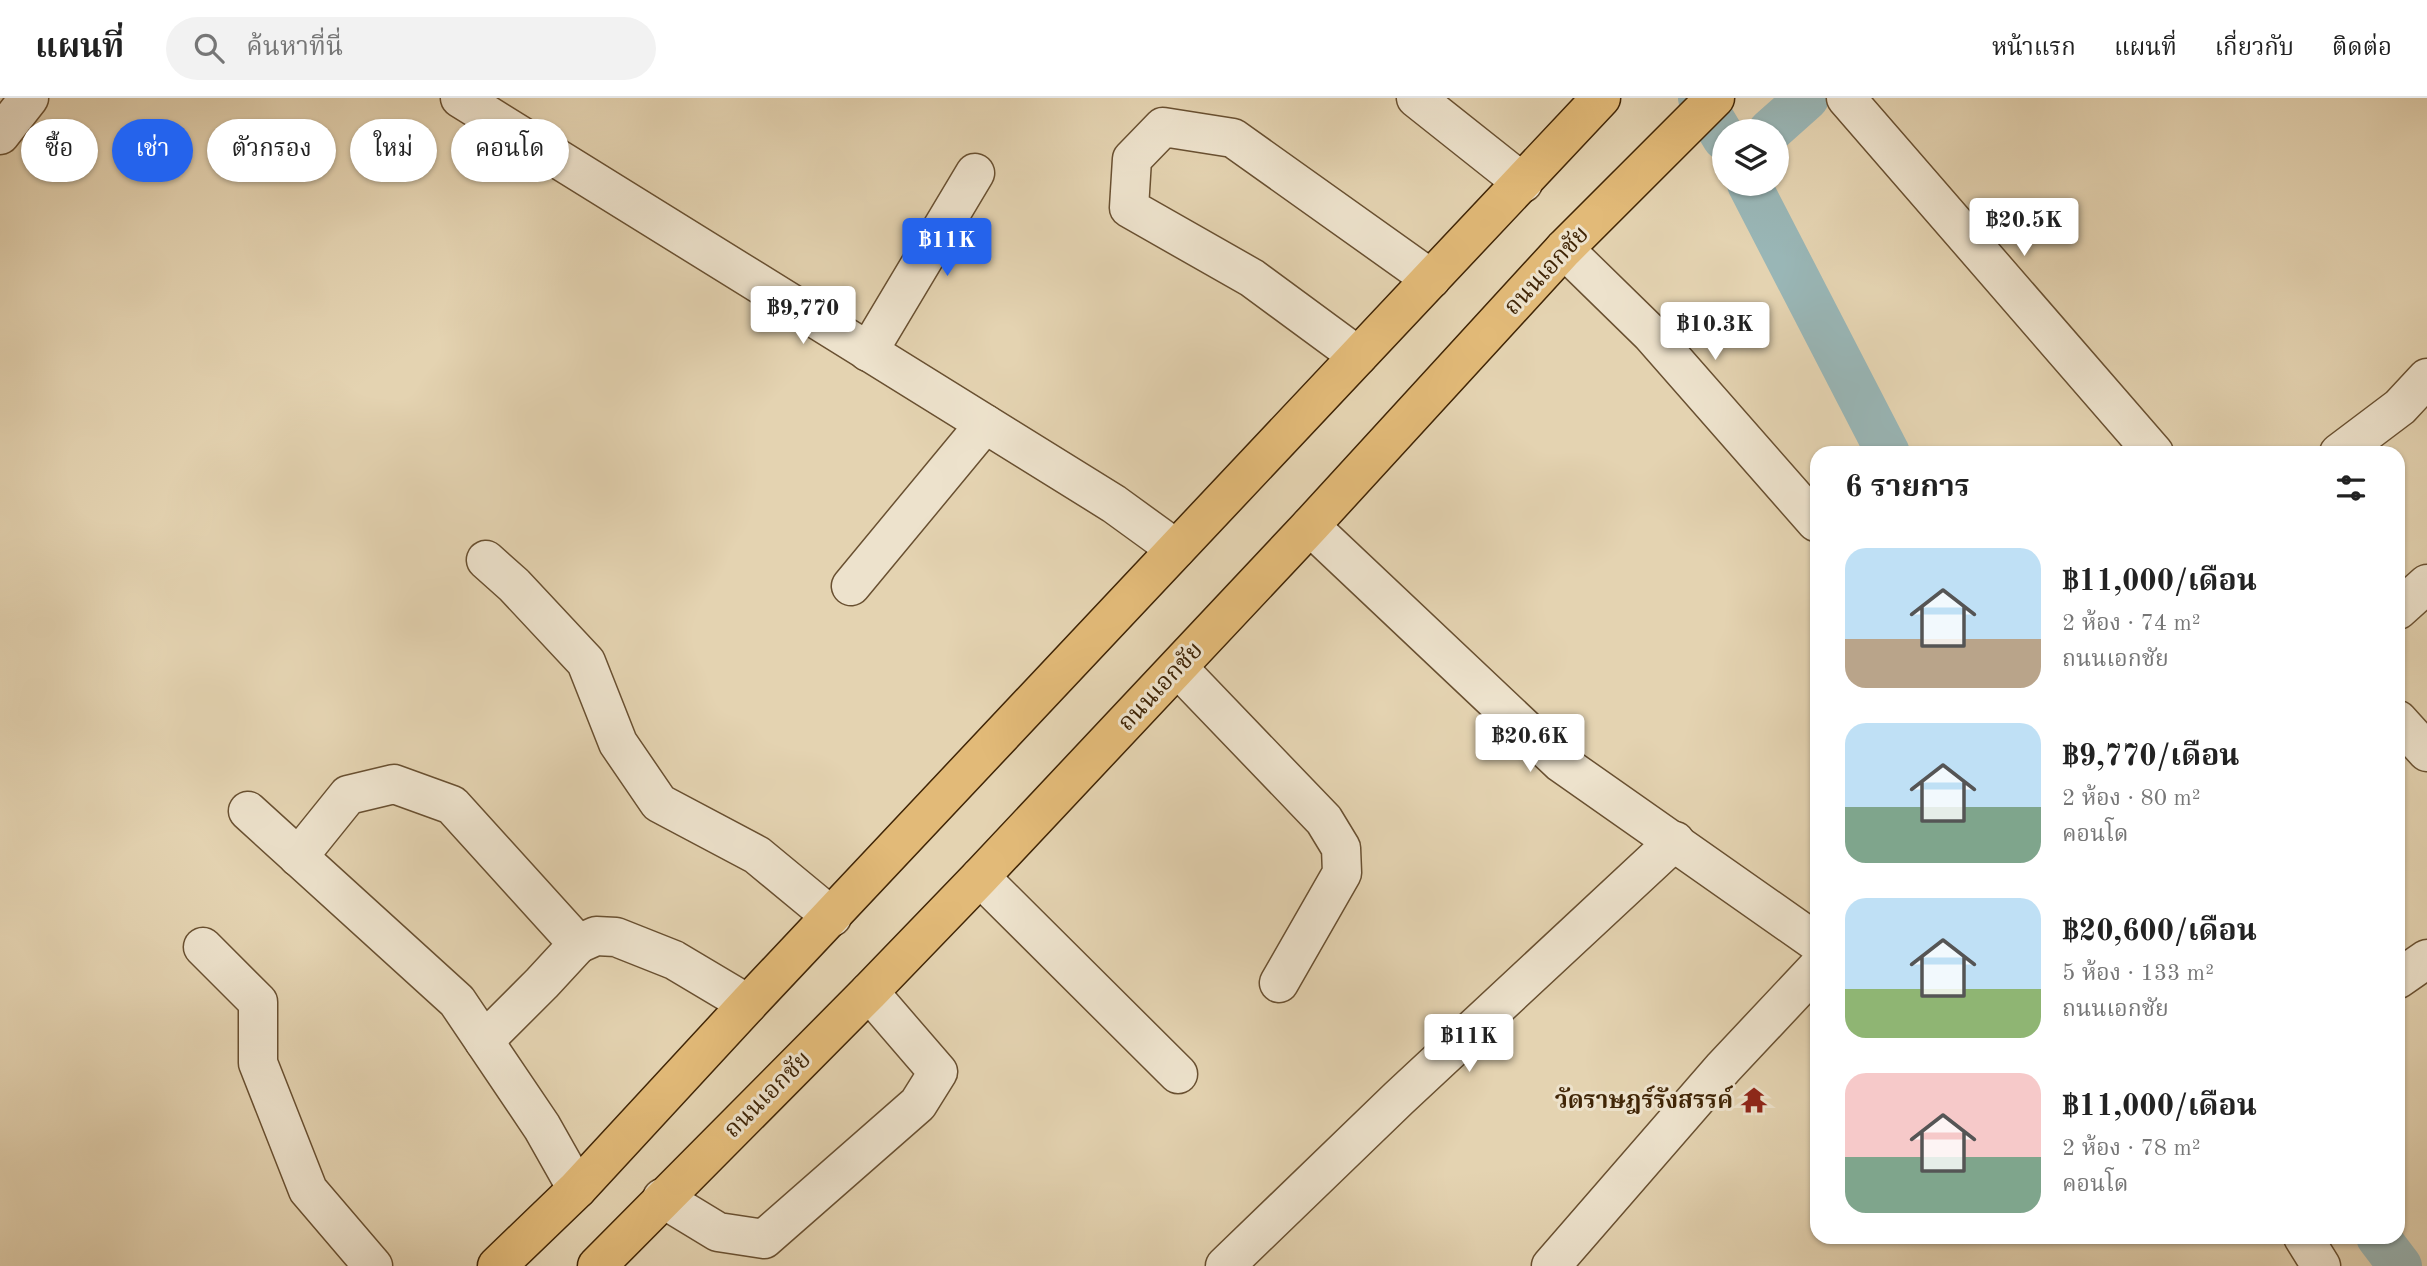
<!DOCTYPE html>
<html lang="th">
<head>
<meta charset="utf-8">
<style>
  :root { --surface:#fff; --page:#f2f2f2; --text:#222; --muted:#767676; --line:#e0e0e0; --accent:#2563eb }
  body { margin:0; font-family:"Old Standard TT","Noto Serif Thai",serif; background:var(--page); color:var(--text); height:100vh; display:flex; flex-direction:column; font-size:26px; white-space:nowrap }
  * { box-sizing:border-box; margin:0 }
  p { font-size:23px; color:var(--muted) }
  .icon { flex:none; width:38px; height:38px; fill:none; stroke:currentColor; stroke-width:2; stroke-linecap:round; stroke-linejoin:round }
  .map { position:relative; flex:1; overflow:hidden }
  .panel { position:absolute; left:1810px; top:348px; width:595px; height:798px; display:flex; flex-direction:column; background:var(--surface); border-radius:21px; box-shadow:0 2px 5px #0004 }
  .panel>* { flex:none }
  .guide { position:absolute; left:21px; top:21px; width:665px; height:63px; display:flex; gap:14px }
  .buttons { position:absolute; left:1712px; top:21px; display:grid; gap:14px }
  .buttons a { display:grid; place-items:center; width:77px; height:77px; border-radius:50%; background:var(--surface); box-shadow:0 2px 5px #0004; font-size:35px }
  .price { position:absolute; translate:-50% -60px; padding:0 16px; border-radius:7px; background:#fff; color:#222; font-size:23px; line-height:46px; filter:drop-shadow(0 2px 4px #0008) }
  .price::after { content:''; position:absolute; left:50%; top:42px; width:21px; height:16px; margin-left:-10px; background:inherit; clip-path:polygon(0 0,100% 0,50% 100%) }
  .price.selected { background:var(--accent); color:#fff }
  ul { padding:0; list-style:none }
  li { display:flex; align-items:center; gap:21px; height:175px; padding:0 35px }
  li span { display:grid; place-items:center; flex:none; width:196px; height:140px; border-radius:21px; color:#555 }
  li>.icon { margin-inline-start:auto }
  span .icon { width:84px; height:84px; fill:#fffc; stroke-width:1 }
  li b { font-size:30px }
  h2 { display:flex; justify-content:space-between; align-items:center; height:84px; padding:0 35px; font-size:30px }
  .chip { padding:0 24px; border-radius:32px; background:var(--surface); box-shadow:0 2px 5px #0004; font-size:24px; line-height:63px }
  .chip.selected { background:var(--accent); color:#fff }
  header { display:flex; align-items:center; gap:42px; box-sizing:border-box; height:98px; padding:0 35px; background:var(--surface); border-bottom:2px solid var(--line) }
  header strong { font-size:33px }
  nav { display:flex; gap:38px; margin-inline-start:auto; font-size:24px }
  .search { width:490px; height:63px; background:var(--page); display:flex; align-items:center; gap:18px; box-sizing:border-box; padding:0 24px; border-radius:38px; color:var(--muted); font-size:26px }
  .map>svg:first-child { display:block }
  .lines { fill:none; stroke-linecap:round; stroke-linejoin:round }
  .canal { stroke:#99b6b6; stroke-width:44 }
  .minor-casing { stroke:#695031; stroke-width:41 }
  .major-casing { stroke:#402506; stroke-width:41 }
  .minor { stroke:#ede2cc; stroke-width:38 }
  .major { stroke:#e2ba78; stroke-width:38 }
  .labels { text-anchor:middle; stroke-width:6; stroke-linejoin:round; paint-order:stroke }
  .street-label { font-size:24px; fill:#402506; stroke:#ede2cc }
  .poi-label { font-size:24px; font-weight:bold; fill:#402506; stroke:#ede2cc; text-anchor:end }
</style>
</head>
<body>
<header>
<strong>แผนที่</strong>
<div class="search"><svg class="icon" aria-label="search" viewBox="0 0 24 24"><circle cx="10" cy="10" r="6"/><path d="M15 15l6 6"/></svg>ค้นหาที่นี่</div>
<nav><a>หน้าแรก</a><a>แผนที่</a><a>เกี่ยวกับ</a><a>ติดต่อ</a></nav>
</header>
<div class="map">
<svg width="2427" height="1168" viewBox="0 0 2427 1168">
  <rect width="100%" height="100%" fill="#e4d3b1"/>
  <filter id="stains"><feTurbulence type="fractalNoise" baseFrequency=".00286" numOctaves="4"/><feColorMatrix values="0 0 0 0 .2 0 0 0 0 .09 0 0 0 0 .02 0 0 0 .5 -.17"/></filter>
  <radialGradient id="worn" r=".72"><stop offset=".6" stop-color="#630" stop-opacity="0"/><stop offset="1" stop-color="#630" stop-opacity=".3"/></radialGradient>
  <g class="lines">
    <g class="canal">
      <polyline points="1700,0 1724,40"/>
      <polyline points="1770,33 1807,0"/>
      <polyline points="1749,86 1888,355"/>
      <polyline points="2378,1139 2400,1168"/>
    </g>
    <g class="minor-casing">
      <g id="minor">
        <polyline points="460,0 1114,406 1176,451"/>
        <polyline points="1416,0 1523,85"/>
        <polyline points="1846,0 2154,355"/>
        <polyline points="0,37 29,0"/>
        <polyline points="1564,151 1651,236 1816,424"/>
        <polyline points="868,254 975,75"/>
        <polyline points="1358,258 1252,180 1129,110 1132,61 1163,29 1233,40 1431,181"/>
        <polyline points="2339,355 2400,309 2427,280"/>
        <polyline points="1310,428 1561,665 1816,844"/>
        <polyline points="486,462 514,487 586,564 618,645 659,705 757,757 832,819"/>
        <polyline points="851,488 985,326"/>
        <polyline points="2398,512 2427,486"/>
        <polyline points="1178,570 1324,722 1341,750 1342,775 1279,885"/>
        <polyline points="2398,622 2427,654"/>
        <polyline points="248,713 457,903 542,1029 577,1091"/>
        <polyline points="298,759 348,697 394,686 452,707 578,846 542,885 484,943"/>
        <polyline points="980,779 1178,976"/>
        <polyline points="578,846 596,838 616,839 674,862 748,906"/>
        <polyline points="203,849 258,904 258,965 308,1092 373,1168"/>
        <polyline points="2398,881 2427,861"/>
        <polyline points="662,1100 718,1134 764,1141 918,1006 938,974 869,894"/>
        <polyline points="2303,1139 2321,1168"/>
        <polyline points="1225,1168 1399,1000 1675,743"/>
        <polyline points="1551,1168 1723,970 1816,871"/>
      </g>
    </g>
    <g class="major-casing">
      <g id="major">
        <polyline points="497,1168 577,1091 748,906 1601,0"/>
        <polyline points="597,1168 869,894 980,779 1310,428 1564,151 1715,0"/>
      </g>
    </g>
    <use href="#minor" class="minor"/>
    <use href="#major" class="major"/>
  </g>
  <defs>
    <g id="temple-bare" transform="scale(2.1)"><path d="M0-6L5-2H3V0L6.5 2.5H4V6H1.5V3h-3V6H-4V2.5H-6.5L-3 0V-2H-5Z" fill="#8f2418" stroke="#ede2cc" stroke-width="2.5" paint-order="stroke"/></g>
  </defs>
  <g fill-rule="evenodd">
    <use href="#temple-bare" x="1754" y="1002"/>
  </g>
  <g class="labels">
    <g class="street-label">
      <text transform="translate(1546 172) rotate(-47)" y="8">ถนนเอกชัย</text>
      <text transform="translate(1160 588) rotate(-47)" y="8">ถนนเอกชัย</text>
      <text transform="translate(767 996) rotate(-45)" y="8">ถนนเอกชัย</text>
    </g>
    <g class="poi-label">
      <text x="1733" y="1010">วัดราษฎร์รังสรรค์</text>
    </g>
  </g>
  <rect width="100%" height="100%" filter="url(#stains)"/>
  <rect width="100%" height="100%" fill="url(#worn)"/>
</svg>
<div class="buttons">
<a><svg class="icon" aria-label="layers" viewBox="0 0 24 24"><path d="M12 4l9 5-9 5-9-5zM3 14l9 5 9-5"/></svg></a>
</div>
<b class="price" style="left:2024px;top:160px">฿20.5K</b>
<b class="price selected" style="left:947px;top:180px">฿11K</b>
<b class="price" style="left:803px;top:248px">฿9,770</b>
<b class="price" style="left:1715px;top:264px">฿10.3K</b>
<b class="price" style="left:1530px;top:676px">฿20.6K</b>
<b class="price" style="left:1469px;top:976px">฿11K</b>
<div class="guide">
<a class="chip">ซื้อ</a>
<a class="chip selected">เช่า</a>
<a class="chip">ตัวกรอง</a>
<a class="chip">ใหม่</a>
<a class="chip">คอนโด</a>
</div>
<section class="panel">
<h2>6 รายการ<svg class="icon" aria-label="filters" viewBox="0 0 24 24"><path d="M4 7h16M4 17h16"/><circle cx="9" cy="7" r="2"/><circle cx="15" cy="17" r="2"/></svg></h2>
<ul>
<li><span style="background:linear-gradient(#bfe0f5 65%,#b9a48a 0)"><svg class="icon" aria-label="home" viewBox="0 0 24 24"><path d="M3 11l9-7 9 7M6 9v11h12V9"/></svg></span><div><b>฿11,000/เดือน</b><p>2 ห้อง · 74 m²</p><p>ถนนเอกชัย</p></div></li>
<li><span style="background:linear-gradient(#bfe0f5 60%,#7fa58c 0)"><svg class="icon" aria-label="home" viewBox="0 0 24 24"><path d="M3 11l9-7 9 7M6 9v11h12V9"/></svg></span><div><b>฿9,770/เดือน</b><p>2 ห้อง · 80 m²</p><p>คอนโด</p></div></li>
<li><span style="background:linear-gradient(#bfe0f5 65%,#8fb573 0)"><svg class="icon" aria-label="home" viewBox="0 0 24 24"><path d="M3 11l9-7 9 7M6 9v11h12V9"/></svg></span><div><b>฿20,600/เดือน</b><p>5 ห้อง · 133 m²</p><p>ถนนเอกชัย</p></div></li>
<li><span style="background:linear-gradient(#f6c9c9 60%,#7fa58c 0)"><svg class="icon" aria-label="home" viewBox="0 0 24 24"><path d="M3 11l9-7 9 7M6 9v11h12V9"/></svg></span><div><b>฿11,000/เดือน</b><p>2 ห้อง · 78 m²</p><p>คอนโด</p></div></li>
</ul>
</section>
</div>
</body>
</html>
